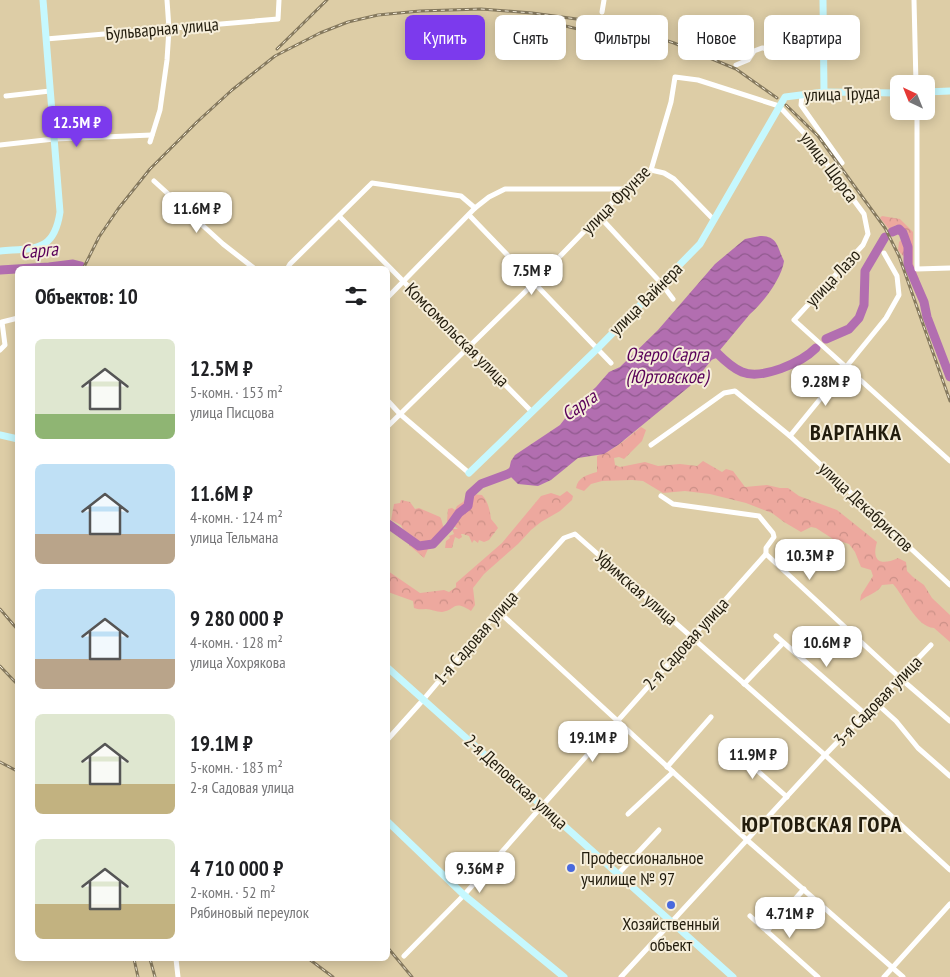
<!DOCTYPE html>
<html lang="ru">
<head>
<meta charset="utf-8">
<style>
  :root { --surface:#fff; --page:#f6f6f6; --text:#202124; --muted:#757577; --accent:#7c3aed }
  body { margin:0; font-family:"PT Sans Narrow",sans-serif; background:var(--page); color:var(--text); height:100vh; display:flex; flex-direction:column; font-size:19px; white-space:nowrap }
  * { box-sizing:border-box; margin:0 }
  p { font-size:16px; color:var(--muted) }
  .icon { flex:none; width:28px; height:28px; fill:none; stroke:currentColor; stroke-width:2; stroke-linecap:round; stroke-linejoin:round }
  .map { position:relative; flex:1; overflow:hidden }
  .sheet { position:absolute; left:15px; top:266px; width:375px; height:695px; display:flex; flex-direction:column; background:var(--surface); border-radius:8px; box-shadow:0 2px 12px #0003 }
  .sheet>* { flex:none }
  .hud { position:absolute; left:405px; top:15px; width:470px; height:45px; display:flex; gap:10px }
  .needle { width:32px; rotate:317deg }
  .controls { position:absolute; left:890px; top:75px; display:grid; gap:10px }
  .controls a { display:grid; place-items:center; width:45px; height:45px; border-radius:8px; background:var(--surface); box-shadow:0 2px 12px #0003; font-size:25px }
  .price { position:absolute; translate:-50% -42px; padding:0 11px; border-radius:10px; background:#fff; color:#222; font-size:16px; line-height:32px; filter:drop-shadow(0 1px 2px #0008) }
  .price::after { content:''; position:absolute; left:50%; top:30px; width:15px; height:11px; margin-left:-8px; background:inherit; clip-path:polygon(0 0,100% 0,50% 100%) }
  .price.active { background:var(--accent); color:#fff }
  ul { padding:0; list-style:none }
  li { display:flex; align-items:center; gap:15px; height:125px; padding:0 20px }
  li span { display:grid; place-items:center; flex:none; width:140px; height:100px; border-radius:8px; color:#555 }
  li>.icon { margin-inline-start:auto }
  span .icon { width:60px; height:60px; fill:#fffc; stroke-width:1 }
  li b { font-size:21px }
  h2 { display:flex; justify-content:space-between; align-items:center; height:60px; padding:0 20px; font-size:21px }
  .tag { padding:0 18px; border-radius:8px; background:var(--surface); box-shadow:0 2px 12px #0003; font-size:18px; line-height:45px }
  .tag.active { background:var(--accent); color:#fff }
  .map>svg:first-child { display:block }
  .forest { fill:url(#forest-crowns) }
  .water { fill:url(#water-waves) }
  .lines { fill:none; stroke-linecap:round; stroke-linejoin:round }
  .river { stroke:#b26eb0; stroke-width:9 }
  .street { stroke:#fff; stroke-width:5 }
  .secondary { stroke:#c6f8fe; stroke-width:7 }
  .rail-casing { stroke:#85795e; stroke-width:3 }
  .rail { stroke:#f6eeda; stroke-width:1; stroke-dasharray:4; stroke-linecap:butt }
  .poi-dot { fill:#4969dd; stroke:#f6eeda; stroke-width:2 }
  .labels { text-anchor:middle; stroke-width:4; stroke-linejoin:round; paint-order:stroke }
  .street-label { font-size:18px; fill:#221c0d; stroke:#f6eeda }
  .poi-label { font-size:18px; fill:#221c0d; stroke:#f6eeda; text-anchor:start }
  .water-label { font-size:19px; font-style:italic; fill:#590059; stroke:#f6eeda }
  .district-label { font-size:22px; font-weight:bold; letter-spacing:1px; fill:#221c0d; stroke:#f6eeda }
</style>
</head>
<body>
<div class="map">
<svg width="950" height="977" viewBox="0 0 950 977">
  <defs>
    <pattern id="forest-crowns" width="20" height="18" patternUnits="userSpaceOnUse" patternTransform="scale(1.25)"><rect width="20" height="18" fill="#eda89e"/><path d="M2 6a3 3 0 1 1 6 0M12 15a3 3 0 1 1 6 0" fill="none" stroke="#cb9087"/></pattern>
    <pattern id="water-waves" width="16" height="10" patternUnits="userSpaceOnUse" patternTransform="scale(1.25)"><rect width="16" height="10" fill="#b26eb0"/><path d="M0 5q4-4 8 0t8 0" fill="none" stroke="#905a8e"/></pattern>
  </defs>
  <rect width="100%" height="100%" fill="#ddcda6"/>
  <g class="forest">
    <polygon points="882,216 900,219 913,232 913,264 919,279 916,282 913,282 913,276 908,268 910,257 908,255 903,256 898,250 899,242 903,238 899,231 902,231 906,236 908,232 896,225 889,229 880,218"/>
    <path d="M641 427 646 430 642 441 624 459 619 457 614 458 615 465 620 467 645 462 658 466 680 464 697 466 703 461 722 472 726 469 733 471 745 487 767 485 780 488H788L799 496 837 510 877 542C871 562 881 566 898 558L906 562 907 571 913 577 924 585 932 598 950 615V642L934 628C916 627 904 596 893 584L882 585C878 593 867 595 860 601L861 595 873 576 871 570 861 567 855 552 849 544 833 539 816 528 811 527 801 532 784 522 772 513 746 503 710 494 685 491 663 493 643 481 632 480 602 481 591 484 584 491 576 488C578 477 587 475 597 472V456C614 451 627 438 641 427Z"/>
    <path d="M567 491 573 496 572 500 560 511 541 522 531 530 518 544 484 574 473 588 475 605 471 611C453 599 456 610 442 612 436 612 431 609 426 609 422 609 419 610 414 608L413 601 388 592V571L420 593 444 590 449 592 456 587V583L502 543 541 496 551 493 560 496Z"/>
    <path d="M470 494 482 495C488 501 490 511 491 519L496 525 498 528 489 540 484 542 479 540 478 543 474 540 472 543 469 536 463 534H461L462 537 459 539 455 537 452 548H445L446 541 450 538 449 536 454 534 452 529H458L447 521 448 509 452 508 455 510 457 506 463 502Z"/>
    <path d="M401 500 410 502 415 509 419 508 440 517C442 519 443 527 444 530L442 533 445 536 440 541 436 538 428 545V549L424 558 409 545 410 539 417 542 419 541 403 529 401 525 391 520 394 504 400 503Z"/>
  </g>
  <path class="water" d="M760 236C778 236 777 247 784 261 782 278 763 303 750 314L690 386 618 445 604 454 578 458 551 480 538 486 518 484 508 474 511 461 515 455 560 425 573 408 596 387 609 372 620 367 658 330 715 264 745 239Z"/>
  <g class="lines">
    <g class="river">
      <polyline points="892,232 899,229 903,233 908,247 908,265 924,302 927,317 950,377"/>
      <polyline points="0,270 49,267 73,264 81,266"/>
      <polyline points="826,339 849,329 859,318 864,305 865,271 885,237"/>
      <path d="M706 357 717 353C724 360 732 368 742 372 762 380 801 363 816 348"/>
      <polyline points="388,524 419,546 433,544 449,527 459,513 468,506 470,494 481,484 508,474 518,468"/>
    </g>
    <g class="street">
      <polyline points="914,0 916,84"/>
      <polyline points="602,12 604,0"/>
      <polyline points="46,39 278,19 279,0"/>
      <polyline points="736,65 748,60 754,51 762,48 787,49 824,53"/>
      <polyline points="802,95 801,105 842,163"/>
      <polyline points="6,96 50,91"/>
      <polyline points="917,111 917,269 950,268"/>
      <polyline points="150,142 160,110 167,60 169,29 167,0"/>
      <polyline points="0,145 54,139 152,135"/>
      <polyline points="651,170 664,173 674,179 714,220"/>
      <polyline points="154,181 223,244 255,269"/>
      <polyline points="469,215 611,363"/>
      <polyline points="339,216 532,412"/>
      <polyline points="599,216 661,283 673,299"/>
      <polyline points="287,269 290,264 372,183 461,196 475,208"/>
      <polyline points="388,297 475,208 489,197 505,189 626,189"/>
      <polyline points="0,350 5,345 2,322 18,318"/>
      <polyline points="388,401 400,414 469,473"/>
      <polyline points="388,426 534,283 637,177 651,170 671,102 675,77 698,80 779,106 804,133 864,214 868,234 863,245 794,320 950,461"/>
      <polyline points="790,436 886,318 899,295 897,276 884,253"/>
      <polyline points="651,445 724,393 735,391 790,436 950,585"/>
      <polyline points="661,496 673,504 759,516 773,533 774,537 766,548 766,554 900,678 950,721"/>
      <polyline points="498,611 747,840 903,977"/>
      <polyline points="776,636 865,714"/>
      <polyline points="744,684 783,643"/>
      <polyline points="876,703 896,721 918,748 950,776"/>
      <polyline points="388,739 423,700 498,611 564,538 575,534 825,755 950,870"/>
      <polyline points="732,748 787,797"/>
      <polyline points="667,767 711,717"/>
      <polyline points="628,814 673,772"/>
      <polyline points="618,874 659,830"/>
      <polyline points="750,916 818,977"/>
      <polyline points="767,931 804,889"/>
      <polyline points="404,956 464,895 542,806 766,554"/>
      <polyline points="176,959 178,977"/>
      <polyline points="621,977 825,755 931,645"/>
      <polyline points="884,977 950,904"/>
    </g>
    <g class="secondary">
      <polyline points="823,0 824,92"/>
      <polyline points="926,92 950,91"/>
      <path d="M0 251C34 248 54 253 60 212L43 0"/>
      <polyline points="0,435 18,439"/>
      <polyline points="469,473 597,349 700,244 785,97 824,92 899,93"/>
      <polyline points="388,668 733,977"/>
      <polyline points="388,822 464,895 564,977"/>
    </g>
    <g class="rail-casing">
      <g id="rail">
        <polyline points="545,21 594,33"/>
        <polyline points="277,49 327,0"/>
        <polyline points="786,105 818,136 885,228 899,256 950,401"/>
        <polyline points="83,269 99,237 118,209 150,169 197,122 232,90 275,56 320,33 348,22 378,15 420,11 481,9 532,13 614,24 674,43 736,69 777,98"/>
        <polyline points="0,609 18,630"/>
        <polyline points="0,666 18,685"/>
        <polyline points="0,762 17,771"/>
        <polyline points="388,948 412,977"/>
        <polyline points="134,959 138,977"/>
        <polyline points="150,959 155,977"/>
        <polyline points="309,959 333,977"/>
      </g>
    </g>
    <use href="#rail" class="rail"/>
  </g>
  <g class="poi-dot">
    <circle cx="571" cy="868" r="5"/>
    <circle cx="671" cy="905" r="5"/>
  </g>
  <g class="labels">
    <g class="street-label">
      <text transform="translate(162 29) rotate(-5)" y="6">Бульварная улица</text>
      <text transform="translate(842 94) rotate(-2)" y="6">улица Труда</text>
      <text transform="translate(829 167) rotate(53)" y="6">улица Щорса</text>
      <text transform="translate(616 200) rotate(-45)" y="6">улица Фрунзе</text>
      <text transform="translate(833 278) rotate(-47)" y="6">улица Лазо</text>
      <text transform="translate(646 299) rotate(-45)" y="6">улица Вайнера</text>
      <text transform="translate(457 335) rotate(45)" y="6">Комсомольская улица</text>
      <text transform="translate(866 507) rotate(43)" y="6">улица Декабристов</text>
      <text transform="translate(636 588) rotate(41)" y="6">Уфимская улица</text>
      <text transform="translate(476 638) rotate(-49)" y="6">1-я Садовая улица</text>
      <text transform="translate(686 644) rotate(-48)" y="6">2-я Садовая улица</text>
      <text transform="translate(878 701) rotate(-46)" y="6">3-я Садовая улица</text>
      <text transform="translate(516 782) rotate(42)" y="6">2-я Деповская улица</text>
    </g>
    <g class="poi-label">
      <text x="581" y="864">Профессиональное<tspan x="581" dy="21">училище № 97</tspan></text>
      <text x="671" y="930" text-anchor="middle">Хозяйственный<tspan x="671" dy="21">объект</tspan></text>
    </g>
    <g class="water-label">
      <text transform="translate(39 250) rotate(-5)" y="7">Сарга</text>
      <text x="667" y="361">Озеро Сарга<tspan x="667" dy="22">(Юртовское)</tspan></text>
      <text transform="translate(579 405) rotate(-35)" y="7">Сарга</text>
    </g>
    <g class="district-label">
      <text x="856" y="440">ВАРГАНКА</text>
      <text x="822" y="832">ЮРТОВСКАЯ ГОРА</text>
    </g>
  </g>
</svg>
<div class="controls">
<a><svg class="needle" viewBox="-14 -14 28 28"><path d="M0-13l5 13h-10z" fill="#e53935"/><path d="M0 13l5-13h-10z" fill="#757577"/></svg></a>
</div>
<b class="price active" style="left:77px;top:148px">12.5M ₽</b>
<b class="price" style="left:197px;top:234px">11.6M ₽</b>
<b class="price" style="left:532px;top:296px">7.5M ₽</b>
<b class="price" style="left:826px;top:407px">9.28M ₽</b>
<b class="price" style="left:810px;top:581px">10.3M ₽</b>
<b class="price" style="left:827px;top:668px">10.6M ₽</b>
<b class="price" style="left:593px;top:763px">19.1M ₽</b>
<b class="price" style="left:753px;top:780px">11.9M ₽</b>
<b class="price" style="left:480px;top:894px">9.36M ₽</b>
<b class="price" style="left:790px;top:939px">4.71M ₽</b>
<div class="hud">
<a class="tag active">Купить</a>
<a class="tag">Снять</a>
<a class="tag">Фильтры</a>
<a class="tag">Новое</a>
<a class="tag">Квартира</a>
</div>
<section class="sheet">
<h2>Объектов: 10<svg class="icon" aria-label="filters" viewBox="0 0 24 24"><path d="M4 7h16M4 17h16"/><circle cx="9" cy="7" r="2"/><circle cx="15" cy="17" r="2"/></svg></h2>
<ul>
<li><span style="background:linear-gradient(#dfe7d0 75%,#8fb573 0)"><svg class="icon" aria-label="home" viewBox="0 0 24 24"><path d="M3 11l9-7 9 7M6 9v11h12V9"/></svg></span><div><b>12.5M ₽</b><p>5-комн. · 153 m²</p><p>улица Писцова</p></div></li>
<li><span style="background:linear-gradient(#bfe0f5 70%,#b9a48a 0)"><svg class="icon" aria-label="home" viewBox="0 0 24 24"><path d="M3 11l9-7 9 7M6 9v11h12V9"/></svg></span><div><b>11.6M ₽</b><p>4-комн. · 124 m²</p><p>улица Тельмана</p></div></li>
<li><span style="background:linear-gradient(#bfe0f5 70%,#b9a48a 0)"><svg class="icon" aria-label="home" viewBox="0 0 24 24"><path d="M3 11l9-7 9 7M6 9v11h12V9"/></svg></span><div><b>9 280 000 ₽</b><p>4-комн. · 128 m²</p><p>улица Хохрякова</p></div></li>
<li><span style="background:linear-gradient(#dfe7d0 70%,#c2b280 0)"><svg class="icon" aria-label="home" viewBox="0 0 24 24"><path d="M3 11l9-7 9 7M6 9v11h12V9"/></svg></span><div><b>19.1M ₽</b><p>5-комн. · 183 m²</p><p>2-я Садовая улица</p></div></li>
<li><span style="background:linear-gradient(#dfe7d0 65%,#c2b280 0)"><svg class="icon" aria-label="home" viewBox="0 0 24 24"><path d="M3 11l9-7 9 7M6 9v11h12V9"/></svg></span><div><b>4 710 000 ₽</b><p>2-комн. · 52 m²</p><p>Рябиновый переулок</p></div></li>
</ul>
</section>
</div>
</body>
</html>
